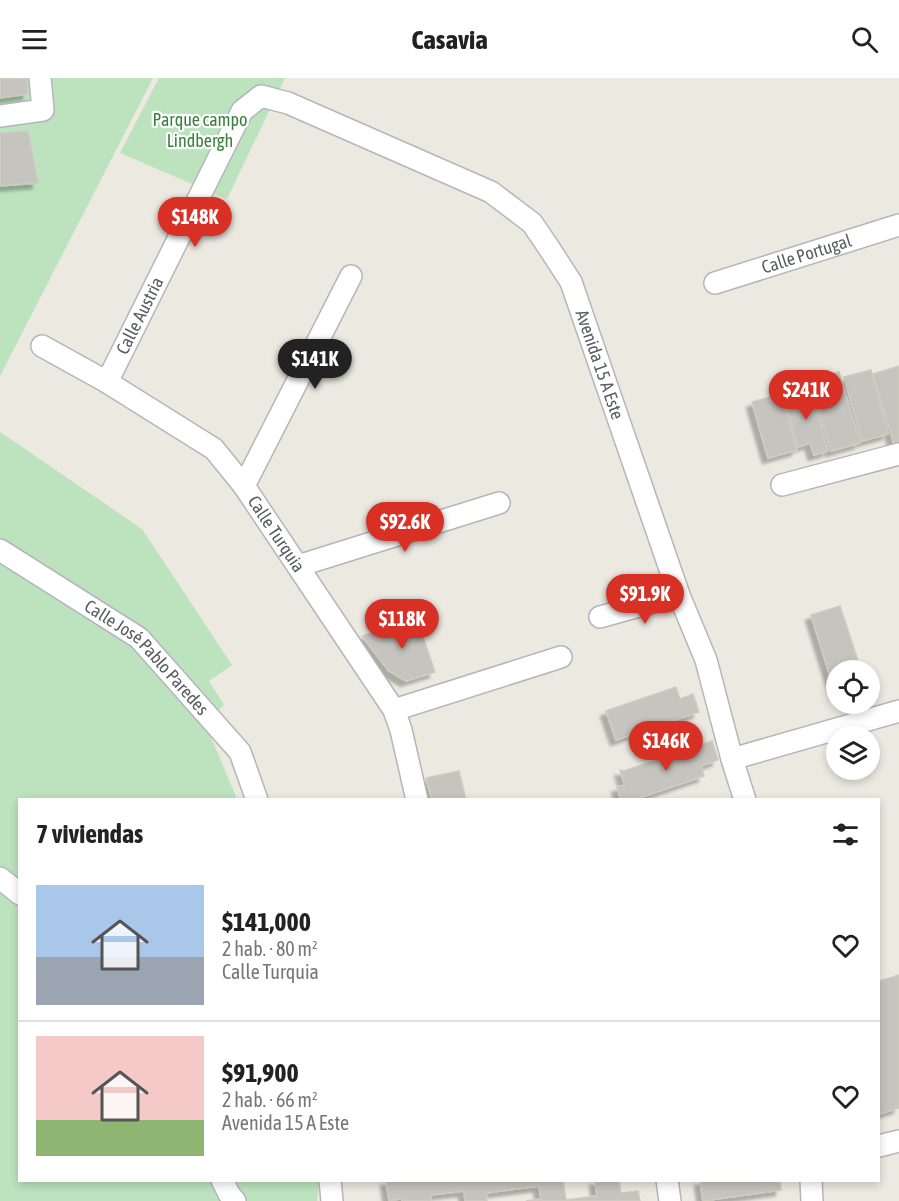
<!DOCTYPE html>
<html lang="es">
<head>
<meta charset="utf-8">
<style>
  :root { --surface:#fff; --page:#f2f2f2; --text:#222; --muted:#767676; --line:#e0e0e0; --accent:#d93025 }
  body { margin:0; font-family:"Asap Condensed",sans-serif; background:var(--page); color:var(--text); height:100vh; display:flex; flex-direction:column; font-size:22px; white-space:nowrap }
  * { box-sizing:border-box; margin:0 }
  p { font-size:20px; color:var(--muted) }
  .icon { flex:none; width:33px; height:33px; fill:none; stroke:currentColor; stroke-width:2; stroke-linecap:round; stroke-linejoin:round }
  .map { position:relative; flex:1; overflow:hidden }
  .details { position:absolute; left:18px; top:720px; width:862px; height:384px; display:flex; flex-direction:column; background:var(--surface); border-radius:0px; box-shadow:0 3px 9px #0003 }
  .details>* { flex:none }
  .tools { position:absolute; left:826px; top:582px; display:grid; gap:12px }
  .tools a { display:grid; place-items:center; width:54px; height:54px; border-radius:50%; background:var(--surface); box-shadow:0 3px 9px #0003; font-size:30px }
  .price { position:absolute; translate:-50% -51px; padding:0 14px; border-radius:21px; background:var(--accent); color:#fff; font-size:20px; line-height:39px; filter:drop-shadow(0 2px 3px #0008) }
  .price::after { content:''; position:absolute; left:50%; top:36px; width:18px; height:14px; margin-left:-9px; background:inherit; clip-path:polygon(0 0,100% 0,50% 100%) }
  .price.active { background:#222; color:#fff }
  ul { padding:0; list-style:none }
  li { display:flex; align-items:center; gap:18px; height:150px; padding:0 18px }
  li+li { border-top:2px solid var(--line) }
  li span { display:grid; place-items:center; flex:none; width:168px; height:120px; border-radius:0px; color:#555 }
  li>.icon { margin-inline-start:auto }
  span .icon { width:72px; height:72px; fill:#fffc; stroke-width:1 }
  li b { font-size:26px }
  h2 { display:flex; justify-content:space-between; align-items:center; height:72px; padding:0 18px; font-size:26px }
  header { display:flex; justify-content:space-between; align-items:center; height:78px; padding:0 18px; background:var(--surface); font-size:27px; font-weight:700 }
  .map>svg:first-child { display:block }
  .green { fill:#bde2be }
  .building { fill:#c6c4be; stroke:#d0cbbf; stroke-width:1.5; filter:url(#shadow) }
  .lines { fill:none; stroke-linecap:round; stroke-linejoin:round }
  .minor-casing { stroke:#b3b6bb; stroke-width:24 }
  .minor { stroke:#fff; stroke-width:21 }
  .labels { text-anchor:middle; stroke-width:4.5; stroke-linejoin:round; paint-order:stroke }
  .park-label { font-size:18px; fill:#38813d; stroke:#fff }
  .street-label { font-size:18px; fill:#595c61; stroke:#fff }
</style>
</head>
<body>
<header><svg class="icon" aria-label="menu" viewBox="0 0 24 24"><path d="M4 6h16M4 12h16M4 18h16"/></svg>Casavia<svg class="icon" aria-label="search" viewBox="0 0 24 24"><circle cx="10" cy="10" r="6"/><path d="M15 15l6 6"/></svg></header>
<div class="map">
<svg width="899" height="1123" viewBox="0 0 899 1123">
  <defs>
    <filter id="shadow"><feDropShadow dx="-5.5" dy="5.5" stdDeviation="1.5" flood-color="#0004"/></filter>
  </defs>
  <rect width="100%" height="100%" fill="#ebe9e0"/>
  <g class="green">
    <polygon points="0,0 153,0 0,298"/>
    <polygon points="159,0 285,0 227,121 120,75"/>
    <polygon points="0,354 142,451 232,587 209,603 224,627 205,645 237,721 20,722 20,1102 319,1103 317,1123 0,1123"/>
  </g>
  <g class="building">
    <polygon points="0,0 27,0 28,16 0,20"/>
    <polygon points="28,53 38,105 0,108 0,55"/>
    <polygon points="899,288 899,368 895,369 873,296"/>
    <polygon points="871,292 888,356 862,363 844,299"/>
    <polygon points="839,294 860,365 831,373 810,302"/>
    <polygon points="810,310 828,373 814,377 810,365 798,369 784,317"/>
    <polygon points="781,316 797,372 768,380 752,324"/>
    <polygon points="840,528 861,592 837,592 836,617 811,537"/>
    <polygon points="417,541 435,594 406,603 389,593 362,558"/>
    <polygon points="676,609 680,621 693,616 699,634 616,662 606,633"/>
    <polygon points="712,663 718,682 701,688 704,698 633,722 621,722 617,709 625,707 620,692 624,693"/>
    <polygon points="459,693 466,722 432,722 426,700"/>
    <polygon points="899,897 899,1030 879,1036 879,903"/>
    <polygon points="386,1102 563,1102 566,1122 597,1118 595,1102 619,1102 621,1115 638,1113 640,1123 526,1123 541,1121 539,1108 486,1115 487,1123 465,1123 464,1113 430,1117 431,1123 402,1123 402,1121 389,1122"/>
    <polygon points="700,1102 780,1102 781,1112 703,1123"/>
  </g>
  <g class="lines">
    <g class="minor-casing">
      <g id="minor">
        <polyline points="0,38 43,32 40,0"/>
        <path id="s1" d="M715 205 899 147"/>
        <path id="s2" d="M42 268 107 304 214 371 244 408 394 632 401 652 417 722"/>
        <path id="s3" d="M107 304 242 33 261 18 288 25 491 114 532 145 549 170 571 204 679 517 706 582 732 681 745 722"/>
        <polyline points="782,407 899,376"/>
        <polyline points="244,408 351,198"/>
        <path id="s4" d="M0 472 139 560 240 674 257 722"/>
        <polyline points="298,488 499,425"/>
        <polyline points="600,539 679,517"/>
        <polyline points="394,632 561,579"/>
        <polyline points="732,681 899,633"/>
        <polyline points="0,800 20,816"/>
        <polyline points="879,1068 899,1063"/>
        <polyline points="222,1102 229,1116 235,1123"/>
        <polyline points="330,1102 332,1123"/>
        <polyline points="667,1102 670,1123"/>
        <polyline points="811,1102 812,1123"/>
      </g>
    </g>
    <use href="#minor" class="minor"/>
  </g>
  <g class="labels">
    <g class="park-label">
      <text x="200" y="48">Parque campo<tspan x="200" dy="21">Lindbergh</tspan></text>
    </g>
    <g class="street-label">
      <text dy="6" stroke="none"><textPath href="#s1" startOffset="96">Calle Portugal</textPath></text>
      <text dy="6" stroke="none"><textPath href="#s3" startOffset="74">Calle Austria</textPath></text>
      <text dy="6" stroke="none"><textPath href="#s3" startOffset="786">Avenida 15 A Este</textPath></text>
      <text dy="6" stroke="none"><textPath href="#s2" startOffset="306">Calle Turquia</textPath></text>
      <text dy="6" stroke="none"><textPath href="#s4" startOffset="183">Calle José Pablo Paredes</textPath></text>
    </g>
  </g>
</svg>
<div class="tools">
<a><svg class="icon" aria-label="locate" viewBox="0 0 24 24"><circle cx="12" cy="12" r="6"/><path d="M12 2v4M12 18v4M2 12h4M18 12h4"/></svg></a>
<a><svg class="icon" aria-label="layers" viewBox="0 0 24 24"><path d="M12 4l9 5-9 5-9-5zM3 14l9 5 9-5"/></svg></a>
</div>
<b class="price" style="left:195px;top:170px">$148K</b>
<b class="price active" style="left:315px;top:312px">$141K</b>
<b class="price" style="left:806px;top:343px">$241K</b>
<b class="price" style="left:405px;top:475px">$92.6K</b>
<b class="price" style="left:645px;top:547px">$91.9K</b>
<b class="price" style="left:402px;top:572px">$118K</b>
<b class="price" style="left:666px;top:694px">$146K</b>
<section class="details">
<h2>7 viviendas<svg class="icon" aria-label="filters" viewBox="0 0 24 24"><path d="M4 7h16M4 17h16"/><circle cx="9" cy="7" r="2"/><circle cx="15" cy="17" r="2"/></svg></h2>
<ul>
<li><span style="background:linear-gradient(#a9c7e8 60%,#9aa5b1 0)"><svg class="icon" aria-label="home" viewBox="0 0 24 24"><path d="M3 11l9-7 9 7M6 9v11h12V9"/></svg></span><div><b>$141,000</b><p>2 hab. · 80 m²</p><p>Calle Turquia</p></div><svg class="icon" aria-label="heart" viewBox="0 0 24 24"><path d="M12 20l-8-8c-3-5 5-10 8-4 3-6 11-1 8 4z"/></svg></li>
<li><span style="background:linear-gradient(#f6c9c9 70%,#8fb573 0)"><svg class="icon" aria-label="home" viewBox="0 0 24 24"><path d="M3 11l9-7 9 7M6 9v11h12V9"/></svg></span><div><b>$91,900</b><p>2 hab. · 66 m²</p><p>Avenida 15 A Este</p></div><svg class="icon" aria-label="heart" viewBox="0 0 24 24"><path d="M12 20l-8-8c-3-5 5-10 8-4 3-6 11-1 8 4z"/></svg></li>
</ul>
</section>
</div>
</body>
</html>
